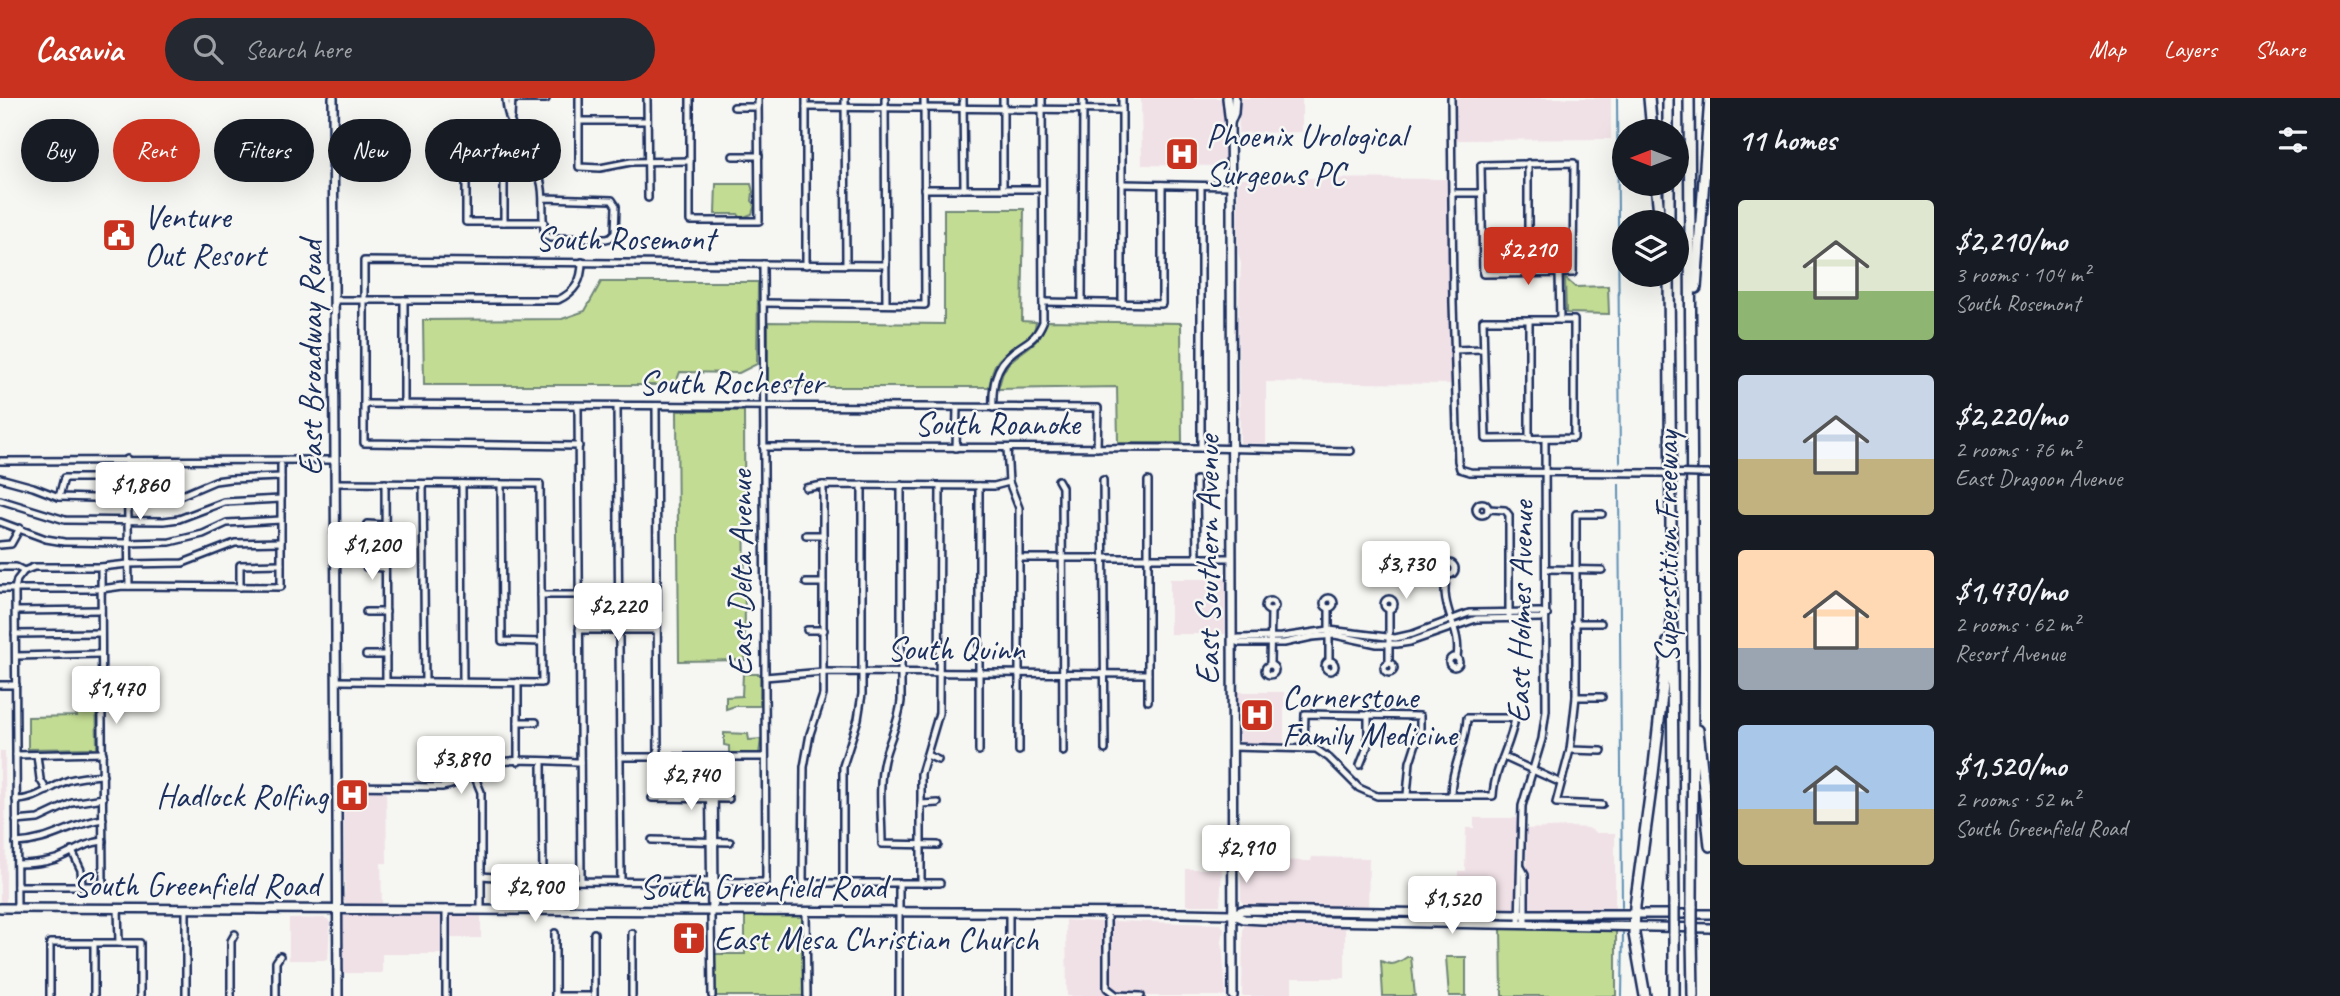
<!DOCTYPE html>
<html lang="en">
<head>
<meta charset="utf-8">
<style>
  :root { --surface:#171b24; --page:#242831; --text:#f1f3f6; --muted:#9ea1a6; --accent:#c8321e }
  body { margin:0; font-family:Caveat,sans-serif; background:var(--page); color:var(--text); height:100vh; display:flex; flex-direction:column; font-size:26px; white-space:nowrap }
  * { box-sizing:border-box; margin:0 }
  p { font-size:23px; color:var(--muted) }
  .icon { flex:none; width:38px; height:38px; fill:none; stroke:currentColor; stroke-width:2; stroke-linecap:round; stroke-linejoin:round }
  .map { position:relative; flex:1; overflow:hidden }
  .details { display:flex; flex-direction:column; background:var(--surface); width:630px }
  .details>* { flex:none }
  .guide { position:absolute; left:21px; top:21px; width:665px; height:63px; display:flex; gap:14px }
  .needle { width:46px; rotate:270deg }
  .buttons { position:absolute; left:1612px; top:21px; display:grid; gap:14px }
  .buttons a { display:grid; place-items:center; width:77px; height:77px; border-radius:50%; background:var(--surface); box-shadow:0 7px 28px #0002; font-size:35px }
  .price { position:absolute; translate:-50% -60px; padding:0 16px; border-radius:7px; background:#fff; color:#222; font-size:23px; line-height:46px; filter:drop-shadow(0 2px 4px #0008) }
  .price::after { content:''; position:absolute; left:50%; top:42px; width:21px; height:16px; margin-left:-10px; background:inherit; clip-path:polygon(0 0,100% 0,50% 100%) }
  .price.selected { background:var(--accent); color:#fff }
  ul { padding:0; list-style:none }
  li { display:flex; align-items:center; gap:21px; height:175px; padding:0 28px }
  li span { display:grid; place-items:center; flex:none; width:196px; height:140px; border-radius:7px; color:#555 }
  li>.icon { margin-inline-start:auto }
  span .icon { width:84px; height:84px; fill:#fffc; stroke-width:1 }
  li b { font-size:30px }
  h2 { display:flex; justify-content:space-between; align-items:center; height:84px; padding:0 28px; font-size:30px }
  .pill { padding:0 24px; border-radius:32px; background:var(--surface); box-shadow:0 7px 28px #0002; font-size:24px; line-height:63px }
  .pill.selected { background:var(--accent); color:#fff }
  header { display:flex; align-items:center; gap:42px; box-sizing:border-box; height:98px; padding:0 35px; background:var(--accent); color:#fff }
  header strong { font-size:33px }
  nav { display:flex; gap:38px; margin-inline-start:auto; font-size:24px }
  .search { width:490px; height:63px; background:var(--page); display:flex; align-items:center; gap:18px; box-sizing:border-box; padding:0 24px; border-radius:38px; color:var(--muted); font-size:26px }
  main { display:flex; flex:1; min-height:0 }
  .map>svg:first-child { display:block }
  .built { fill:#f0e1e7 }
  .green { fill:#c3dc93; stroke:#6f8678; stroke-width:2 }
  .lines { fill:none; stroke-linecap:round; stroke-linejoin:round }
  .stream { stroke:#5f90b4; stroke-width:2 }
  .minor-casing { stroke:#1b2f5e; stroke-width:10 }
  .major-casing { stroke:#1b2f5e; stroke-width:12 }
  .highway-casing { stroke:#1b2f5e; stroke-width:14 }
  .minor { stroke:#f6f6f2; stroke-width:5 }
  .major { stroke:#f6f6f2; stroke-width:7 }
  .highway { stroke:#f6f6f2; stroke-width:9 }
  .minor-bridge-casing { stroke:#1b2f5e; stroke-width:10; stroke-linecap:butt }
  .highway-bridge-casing { stroke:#1b2f5e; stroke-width:14; stroke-linecap:butt }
  .minor-bridge { stroke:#f6f6f2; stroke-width:5 }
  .highway-bridge { stroke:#f6f6f2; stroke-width:9 }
  .labels { text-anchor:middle; stroke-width:5; stroke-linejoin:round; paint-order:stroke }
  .poi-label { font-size:33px; fill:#1b2f5e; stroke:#f6f6f2; text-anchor:start }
  .street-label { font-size:33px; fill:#1b2f5e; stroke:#f6f6f2 }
</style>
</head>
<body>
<header>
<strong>Casavia</strong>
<div class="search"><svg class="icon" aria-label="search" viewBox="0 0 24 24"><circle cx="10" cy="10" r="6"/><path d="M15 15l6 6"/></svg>Search here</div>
<nav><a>Map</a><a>Layers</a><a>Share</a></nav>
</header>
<main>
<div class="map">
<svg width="1710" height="898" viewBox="0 0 1710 898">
  <rect width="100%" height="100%" fill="#f6f6f2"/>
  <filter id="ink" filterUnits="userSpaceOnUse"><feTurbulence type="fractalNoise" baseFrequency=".0143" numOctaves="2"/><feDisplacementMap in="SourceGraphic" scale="14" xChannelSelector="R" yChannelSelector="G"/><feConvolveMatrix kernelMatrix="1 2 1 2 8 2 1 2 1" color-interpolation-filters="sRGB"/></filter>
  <g filter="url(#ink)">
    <g class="built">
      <polygon points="1141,0 1223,0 1225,68 1142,67"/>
      <polygon points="1240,0 1302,0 1302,34 1238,35"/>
      <polygon points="1455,0 1611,0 1611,41 1456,42"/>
      <polygon points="338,30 389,30 389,47 391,48 391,52 339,52"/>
      <polygon points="1238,80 1449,81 1451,286 1266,284 1266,346 1240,345 1238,225 1241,166 1238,154"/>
      <rect x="1170" y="481" width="56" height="55"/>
      <polygon points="1238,594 1284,594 1284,647 1240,645"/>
      <polygon points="0,653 5,653 6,805 0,805"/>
      <polygon points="346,692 386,692 387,765 381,765 382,806 347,806 343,802 345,792 343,694"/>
      <polygon points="1474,720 1517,720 1515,812 1457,812 1458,773 1465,773 1466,730 1474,730"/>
      <polygon points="1571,729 1588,730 1597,735 1615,735 1615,812 1532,812 1528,810 1526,731"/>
      <polygon points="1312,759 1369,760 1368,810 1244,806 1241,803 1241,762 1311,763"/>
      <polygon points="1186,771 1222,771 1220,807 1186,807"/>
      <polygon points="381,811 481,812 481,840 446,840 446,856 382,856 382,875 344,875 343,819 347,816 381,817"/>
      <polygon points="324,820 328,821 330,825 328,862 289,862 289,821"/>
      <polygon points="1066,822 1103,824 1103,889 1109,898 1067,898"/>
      <polygon points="1111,823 1221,826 1224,831 1222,843 1226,898 1135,898 1135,894 1115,894 1110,891"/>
      <polygon points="1247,824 1261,827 1300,825 1345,827 1345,880 1292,880 1292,898 1242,898 1243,830"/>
    </g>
    <g class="green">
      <polygon points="716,86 751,86 753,94 752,103 755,106 752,116 741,120 738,116 715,116"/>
      <path d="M944 111H1024L1022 223 1036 224C1034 247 1005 249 995 267 992 273 991 282 989 289H768V224L944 226Z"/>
      <polygon points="1565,180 1575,189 1608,188 1609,216 1566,215"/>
      <polygon points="601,184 758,184 757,266 739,275 680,274 675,287 424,287 423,222 562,221 585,213"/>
      <path d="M1047 223 1181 225 1182 345H1118L1117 289 998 291C1000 286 1001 280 1003 275 1013 252 1038 254 1047 223Z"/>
      <polygon points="677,313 744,313 745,562 679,563"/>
      <polygon points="743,576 760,576 760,608 735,608 726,611 726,599 742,598"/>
      <polygon points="81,588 96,588 97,653 93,654 92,650 28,651 28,619 77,618 76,615 81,615"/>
      <polygon points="724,635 748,636 749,642 761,641 759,656 729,656 729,648 724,647"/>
      <polygon points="745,813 806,813 807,898 712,898 712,856 745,856"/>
      <polygon points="1501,829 1616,833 1616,898 1502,898"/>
      <path d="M1407 859H1411L1415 898H1383L1381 863C1392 869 1398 865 1407 859Z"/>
      <polygon points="1446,859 1466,859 1466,898 1449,898"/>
    </g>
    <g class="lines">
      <g class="stream">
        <polyline points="1617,0 1620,364"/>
        <polyline points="1619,386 1622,809"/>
        <polyline points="1622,898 1623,835"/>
      </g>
      <g class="minor-casing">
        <g id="minor">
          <path d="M506 0C506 31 530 53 540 81 546 99 540 118 545 136L550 140 606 141 610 140 615 135 616 108 612 102 544 100"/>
          <polyline points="579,0 579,69 600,70 631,64 690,63"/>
          <polyline points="647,0 648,100"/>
          <polyline points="690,0 690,123 759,123 758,0"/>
          <polyline points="806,0 806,167"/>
          <polyline points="845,0 846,167"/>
          <polyline points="885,0 886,206"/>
          <polyline points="963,0 964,91"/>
          <polyline points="1003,0 1003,91"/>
          <polyline points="1122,0 1122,206"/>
          <polyline points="1451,0 1453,205 1458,363 1460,371 1470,374 1658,375"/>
          <polyline points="506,1 546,1"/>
          <polyline points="734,9 758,9"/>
          <polyline points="806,9 1122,12"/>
          <polyline points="511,20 512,0"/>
          <polyline points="579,23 647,23"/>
          <polyline points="515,35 504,39 466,39 466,124 544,124"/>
          <polyline points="504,39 504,124"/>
          <polyline points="733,58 759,58"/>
          <polyline points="1528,65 1528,176"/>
          <polygon points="1574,65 1573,175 1483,176 1481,67"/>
          <polyline points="1122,86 1230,88"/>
          <polyline points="1201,88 1201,350"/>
          <polyline points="924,91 1042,91"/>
          <polyline points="1452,95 1482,95"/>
          <polyline points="1559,175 1560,222"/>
          <path d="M335 202H558C575 194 582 183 582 164"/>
          <polyline points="404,202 404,306"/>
          <polyline points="1043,204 1162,206 1162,87"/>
          <polyline points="763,205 925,207 924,0"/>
          <polyline points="1082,205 1083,0"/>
          <polygon points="1483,222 1574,222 1574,340 1486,341"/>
          <polyline points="1529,222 1529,341"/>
          <polyline points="1454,252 1483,251"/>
          <polyline points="364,306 1098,310 1097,350"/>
          <polyline points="578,308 581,783"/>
          <polyline points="617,308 621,783"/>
          <polyline points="656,308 658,659"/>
          <path d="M993 310C992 288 995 268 1013 254 1028 242 1034 244 1043 224L1042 0"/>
          <polyline points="579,348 364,345 364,163 886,167"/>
          <polyline points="763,349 1201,350 1351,353"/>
          <polyline points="956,350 957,310"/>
          <polyline points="1007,350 1009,384 1019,410 1019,653"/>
          <polyline points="127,361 129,488"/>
          <polyline points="0,363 335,362"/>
          <polyline points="1700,376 1710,376"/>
          <polyline points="0,380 33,389 59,399 127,401 166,400 182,397 215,383 230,381 281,379"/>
          <polyline points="1058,382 1062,389 1063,654"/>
          <polyline points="1103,382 1105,652"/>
          <polyline points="1196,382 1197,460"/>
          <polyline points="1148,383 1148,603"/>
          <polyline points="335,385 540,386 542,585 337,583"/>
          <polyline points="385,385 386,583"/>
          <polyline points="423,386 425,584"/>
          <polyline points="462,386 463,584"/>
          <polyline points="501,386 502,543 542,544"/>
          <polyline points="823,387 823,597 810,636 804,669 803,785 940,785"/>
          <path d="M901 387V603C899 625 889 642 884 662 878 688 882 719 882 746L938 747"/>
          <polyline points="806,390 823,387 994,388 1009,384"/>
          <polyline points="59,399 64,380 164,380 166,400"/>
          <polyline points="0,402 65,422 164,423 179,421 224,404 281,401"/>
          <circle cx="1482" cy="411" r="6"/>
          <polyline points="1488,411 1505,412 1509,417 1509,517"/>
          <polyline points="1602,416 1576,416 1576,599 1570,652 1556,705 1602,707"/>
          <polyline points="0,424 46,441 64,444 127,445 170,444 203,436 227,425 281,422"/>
          <polyline points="367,426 385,427"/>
          <polyline points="806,437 823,437"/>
          <polyline points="0,447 11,446 20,430"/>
          <polyline points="1019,460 1232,460"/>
          <circle cx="1449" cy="471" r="6"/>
          <polyline points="0,469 16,469 24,473 34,469 101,469 128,466 183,465 235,445 281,444"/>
          <polyline points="366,469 385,470"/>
          <polyline points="1546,471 1602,472"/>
          <path d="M1447 477C1438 509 1462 530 1457 559"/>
          <polyline points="806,485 823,485"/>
          <polyline points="240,489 240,467 281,466"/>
          <polyline points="0,491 101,491 123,488 281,489 281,367"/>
          <polyline points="541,497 579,497"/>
          <circle cx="1329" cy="505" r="5"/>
          <circle cx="1389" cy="506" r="5"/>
          <circle cx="1270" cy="508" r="5"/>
          <polyline points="1329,510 1329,563"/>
          <polyline points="16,513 101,512"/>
          <polyline points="366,514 386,514"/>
          <polyline points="1575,525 1601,525"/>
          <polyline points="579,532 657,532"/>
          <polyline points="807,532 824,532"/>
          <polyline points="15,536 101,535"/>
          <polyline points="1232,542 1239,540 1282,539 1329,532 1395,540 1413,536 1469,515 1541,514 1547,517"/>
          <polyline points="1232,542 1239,545 1284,545 1312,539 1335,537 1377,546 1397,546 1410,544 1476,521 1541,520 1547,517"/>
          <polyline points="366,557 386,557"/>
          <polyline points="16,558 101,556"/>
          <circle cx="1454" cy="564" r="5"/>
          <circle cx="1330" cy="568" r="5"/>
          <polyline points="1389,565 1389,511"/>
          <circle cx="1389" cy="570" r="5"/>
          <polyline points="1270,566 1271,513"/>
          <circle cx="1270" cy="572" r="5"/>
          <polyline points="765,579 823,574 1148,576"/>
          <polyline points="518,584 518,664"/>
          <polyline points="0,587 16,587"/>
          <polyline points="1576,599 1602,599"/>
          <polyline points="518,624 536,624"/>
          <path d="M1232 649 1316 651 1329 660 1359 690 1377 698H1493C1494 671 1511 647 1515 620H1467C1466 647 1451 670 1451 697"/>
          <polyline points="1304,650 1305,616 1420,618 1420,633 1410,664 1407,697"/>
          <polyline points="1570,652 1602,653"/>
          <polyline points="979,653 979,388"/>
          <polyline points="16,657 103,655"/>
          <polyline points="37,657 40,681 47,693"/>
          <polyline points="927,657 938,662"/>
          <polyline points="620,659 765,659"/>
          <polyline points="709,659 712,898"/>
          <polyline points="1504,659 1561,685"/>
          <polyline points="542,664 543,783"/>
          <polyline points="1360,667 1368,647 1368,616"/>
          <polyline points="474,677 481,694 481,812"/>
          <path d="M338 688 442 689C461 687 474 672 492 666 513 659 557 664 580 664"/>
          <polyline points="652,700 729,701"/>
          <path d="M16 702C36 702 50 689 69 682 80 679 92 678 103 677"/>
          <polyline points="921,706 938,705"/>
          <polyline points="16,723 38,721 72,705 103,700"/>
          <polyline points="652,742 730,744"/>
          <path d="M16 745C50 744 70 726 103 721"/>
          <polyline points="72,753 81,772 82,788"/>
          <path d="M17 766C30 766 43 765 56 761 75 754 81 746 103 743"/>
          <polyline points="1521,769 1525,776 1525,825"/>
          <polyline points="482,778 543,783 766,784 763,166"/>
          <polyline points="843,785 843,668 858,621 862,596 862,387"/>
          <polyline points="899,785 899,898"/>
          <polyline points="921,785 921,676 939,615 940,388"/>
          <polyline points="17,788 103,788 101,469"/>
          <polyline points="17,810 15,491 17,482 24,473"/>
          <polyline points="118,810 119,845"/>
          <polyline points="186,811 186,898"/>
          <polyline points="446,811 446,898"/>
          <polyline points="712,812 715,805 714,659"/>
          <polyline points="806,813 807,898"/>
          <polyline points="1107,815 1107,890 1116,897 1141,898"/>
          <polyline points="1519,825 1522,708 1542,641 1546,612 1545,341"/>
          <polyline points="555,835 555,898"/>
          <polyline points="50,898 50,845 140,845 140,898"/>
          <polyline points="94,898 94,845"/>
          <polyline points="231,898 231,843 235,836"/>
          <polyline points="276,898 276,864 280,858"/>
          <polyline points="555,898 589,898"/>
          <polyline points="594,898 594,835"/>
          <polyline points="632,898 632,835"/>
          <polyline points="1009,898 1009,814"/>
        </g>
      </g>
      <g class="major-casing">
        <g id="major">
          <polyline points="333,0 338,898"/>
          <polyline points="1227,0 1230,26 1231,106 1233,898"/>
          <polyline points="1230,25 1234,15 1235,0"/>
          <polyline points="0,810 1180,815 1232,816 1244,821 1262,822 1710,830"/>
          <polyline points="1232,816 1243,812 1519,816 1710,816"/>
        </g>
      </g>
      <g class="highway-casing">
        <g id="highway">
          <polyline points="1649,0 1652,33"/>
          <polyline points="1668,0 1668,33"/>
          <polyline points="1689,0 1693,566 1692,809"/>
          <polyline points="1656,86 1660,124"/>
          <polyline points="1669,86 1669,124"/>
          <polyline points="1669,177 1674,809"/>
          <polyline points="1696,190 1710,0"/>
          <polyline points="1698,632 1710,748"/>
          <polyline points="1674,836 1674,898"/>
          <polyline points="1692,837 1693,898"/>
          <polyline points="1645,898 1634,836 1635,808 1653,676 1668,544"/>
        </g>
      </g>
      <use href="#minor" class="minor"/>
      <use href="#major" class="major"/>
      <use href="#highway" class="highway"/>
      <g class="minor-bridge-casing">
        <polyline id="minor-bridge" points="1658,375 1700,376"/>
      </g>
      <g class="highway-bridge-casing">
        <g id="highway-bridge">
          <polyline points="1674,809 1674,836"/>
          <polyline points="1692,809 1692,837"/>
        </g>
      </g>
      <use href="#minor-bridge" class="minor-bridge"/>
      <use href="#highway-bridge" class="highway-bridge"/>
    </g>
  </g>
  <defs>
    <g id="hospital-square" transform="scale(1.75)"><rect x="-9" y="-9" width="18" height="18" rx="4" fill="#c8321e" stroke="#f6f6f2"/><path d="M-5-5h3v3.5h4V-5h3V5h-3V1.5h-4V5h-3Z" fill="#fff"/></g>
    <g id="civic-square" transform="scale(1.75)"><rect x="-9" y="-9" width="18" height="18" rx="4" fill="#c8321e" stroke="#f6f6f2"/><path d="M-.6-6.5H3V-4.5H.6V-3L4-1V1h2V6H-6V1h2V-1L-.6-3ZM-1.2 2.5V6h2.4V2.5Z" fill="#fff"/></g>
    <g id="church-square" transform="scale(1.75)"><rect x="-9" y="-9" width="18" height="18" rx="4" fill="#c8321e" stroke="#f6f6f2"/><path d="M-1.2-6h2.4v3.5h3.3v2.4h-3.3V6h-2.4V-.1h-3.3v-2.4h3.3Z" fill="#fff"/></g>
  </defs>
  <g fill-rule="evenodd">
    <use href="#hospital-square" x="1182" y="56"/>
    <use href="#civic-square" x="119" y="137"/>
    <use href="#hospital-square" x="1257" y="617"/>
    <use href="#hospital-square" x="352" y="697"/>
    <use href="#church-square" x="689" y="840"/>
  </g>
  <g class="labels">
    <g class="poi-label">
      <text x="1206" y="49">Phoenix Urological<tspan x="1206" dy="38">Surgeons PC</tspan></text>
      <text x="144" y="130">Venture<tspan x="144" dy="38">Out Resort</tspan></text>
      <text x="1282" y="610">Cornerstone<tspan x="1282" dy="38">Family Medicine</tspan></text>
      <text x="328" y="709" text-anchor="end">Hadlock Rolfing</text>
      <text x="714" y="852">East Mesa Christian Church</text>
    </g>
    <g class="street-label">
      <text x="625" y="152">South Rosemont</text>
      <text transform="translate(310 260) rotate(-90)" y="12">East Broadway Road</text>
      <text x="731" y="296">South Rochester</text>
      <text x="997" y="337">South Roanoke</text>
      <text transform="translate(1666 449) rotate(-90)" y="12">Superstition Freeway</text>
      <text transform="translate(1207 462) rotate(-90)" y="12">East Southern Avenue</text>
      <text transform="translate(740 475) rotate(-90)" y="12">East Delta Avenue</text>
      <text transform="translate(1519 514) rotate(-89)" y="12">East Holmes Avenue</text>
      <text x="956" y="562">South Quinn</text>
      <text x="196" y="798">South Greenfield Road</text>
      <text x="763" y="800">South Greenfield Road</text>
    </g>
  </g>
</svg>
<div class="buttons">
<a><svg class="needle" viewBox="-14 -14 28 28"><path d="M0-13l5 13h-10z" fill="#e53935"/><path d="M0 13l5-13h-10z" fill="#9ea1a6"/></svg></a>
<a><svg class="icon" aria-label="layers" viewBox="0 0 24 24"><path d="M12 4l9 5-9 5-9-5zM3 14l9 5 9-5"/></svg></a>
</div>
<b class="price selected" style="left:1528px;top:189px">$2,210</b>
<b class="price" style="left:140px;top:424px">$1,860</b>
<b class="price" style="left:372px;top:484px">$1,200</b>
<b class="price" style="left:1406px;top:503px">$3,730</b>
<b class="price" style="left:618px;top:545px">$2,220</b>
<b class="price" style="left:116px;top:628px">$1,470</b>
<b class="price" style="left:461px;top:698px">$3,890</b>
<b class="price" style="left:691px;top:714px">$2,740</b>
<b class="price" style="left:1246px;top:787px">$2,910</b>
<b class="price" style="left:535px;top:826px">$2,900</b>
<b class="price" style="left:1452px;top:838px">$1,520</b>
<div class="guide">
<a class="pill">Buy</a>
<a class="pill selected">Rent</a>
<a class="pill">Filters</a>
<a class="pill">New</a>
<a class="pill">Apartment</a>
</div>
</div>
<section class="details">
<h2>11 homes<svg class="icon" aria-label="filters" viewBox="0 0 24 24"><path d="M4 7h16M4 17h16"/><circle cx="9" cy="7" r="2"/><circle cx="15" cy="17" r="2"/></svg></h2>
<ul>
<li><span style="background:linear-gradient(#dfe7d0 65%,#8fb573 0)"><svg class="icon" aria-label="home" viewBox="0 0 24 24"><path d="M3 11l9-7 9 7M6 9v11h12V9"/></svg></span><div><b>$2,210/mo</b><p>3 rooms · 104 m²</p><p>South Rosemont</p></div></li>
<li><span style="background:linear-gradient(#c9d6e8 60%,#c2b280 0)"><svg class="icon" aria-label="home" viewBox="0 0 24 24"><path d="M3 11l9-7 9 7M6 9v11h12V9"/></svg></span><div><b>$2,220/mo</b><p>2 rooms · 76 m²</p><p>East Dragoon Avenue</p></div></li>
<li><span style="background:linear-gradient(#ffd9b3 70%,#9aa5b1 0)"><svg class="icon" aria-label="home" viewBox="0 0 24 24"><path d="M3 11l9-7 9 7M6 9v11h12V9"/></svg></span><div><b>$1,470/mo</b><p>2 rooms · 62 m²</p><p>Resort Avenue</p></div></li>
<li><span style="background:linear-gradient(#a9c7e8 60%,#c2b280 0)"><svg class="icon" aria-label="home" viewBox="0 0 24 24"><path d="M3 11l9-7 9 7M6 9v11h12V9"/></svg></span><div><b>$1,520/mo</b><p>2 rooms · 52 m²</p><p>South Greenfield Road</p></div></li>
</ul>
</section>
</main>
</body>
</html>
